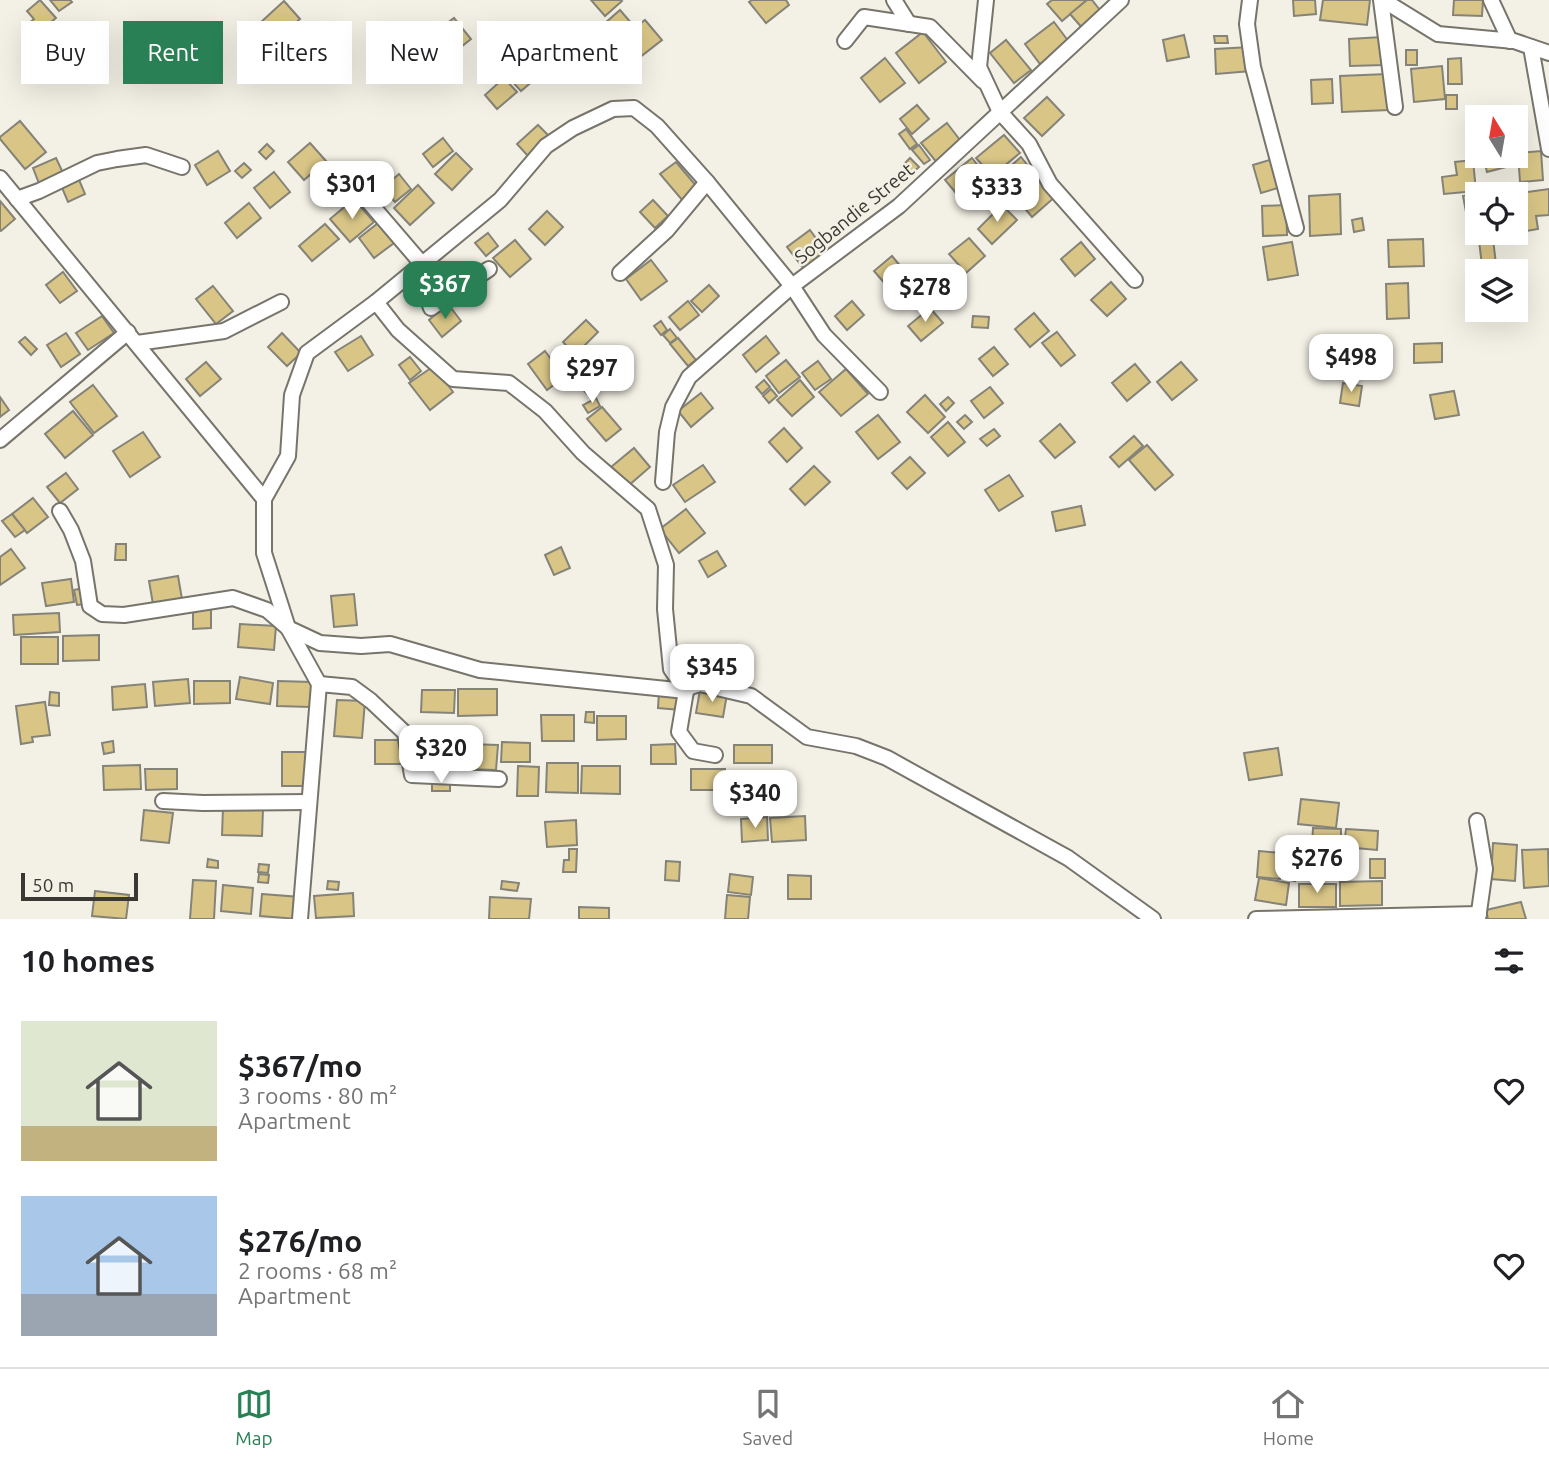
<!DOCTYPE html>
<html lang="en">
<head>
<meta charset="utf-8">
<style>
  :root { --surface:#fff; --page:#f6f6f6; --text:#202124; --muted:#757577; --line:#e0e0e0; --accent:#298054 }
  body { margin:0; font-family:Ubuntu,sans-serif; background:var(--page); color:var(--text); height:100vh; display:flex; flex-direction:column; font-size:26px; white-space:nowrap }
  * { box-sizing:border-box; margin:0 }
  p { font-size:23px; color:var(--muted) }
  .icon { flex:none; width:38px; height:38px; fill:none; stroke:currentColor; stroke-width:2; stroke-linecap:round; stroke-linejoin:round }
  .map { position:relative; height:919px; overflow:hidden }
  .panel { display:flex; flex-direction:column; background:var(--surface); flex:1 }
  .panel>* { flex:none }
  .top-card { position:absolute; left:21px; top:21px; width:700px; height:63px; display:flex; gap:14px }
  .needle { width:46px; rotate:349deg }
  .fabs { position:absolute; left:1465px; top:105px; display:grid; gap:14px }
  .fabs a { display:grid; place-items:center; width:63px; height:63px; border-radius:0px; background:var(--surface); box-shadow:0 7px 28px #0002; font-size:35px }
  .scale { position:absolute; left:21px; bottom:18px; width:117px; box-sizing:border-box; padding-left:7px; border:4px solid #393833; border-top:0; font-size:19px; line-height:24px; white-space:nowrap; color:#393833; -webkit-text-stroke:5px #f3f0e5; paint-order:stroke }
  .price { position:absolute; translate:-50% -60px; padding:0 16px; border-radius:14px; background:#fff; color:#222; font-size:23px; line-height:46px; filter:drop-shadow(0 2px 4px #0008) }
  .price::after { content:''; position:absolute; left:50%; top:42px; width:21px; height:16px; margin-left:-10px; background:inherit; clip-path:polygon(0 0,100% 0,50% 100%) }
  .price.current { background:var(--accent); color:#fff }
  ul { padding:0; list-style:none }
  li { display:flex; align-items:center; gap:21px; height:175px; padding:0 21px }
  li span { display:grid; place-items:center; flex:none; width:196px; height:140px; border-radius:0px; color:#555 }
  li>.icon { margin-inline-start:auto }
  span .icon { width:84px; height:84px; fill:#fffc; stroke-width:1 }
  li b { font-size:30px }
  h2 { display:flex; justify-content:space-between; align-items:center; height:84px; padding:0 21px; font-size:30px }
  .tag { padding:0 24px; border-radius:0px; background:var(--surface); box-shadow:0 7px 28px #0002; font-size:24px; line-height:63px }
  .tag.current { background:var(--accent); color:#fff }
  .tabs { display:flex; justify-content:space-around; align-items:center; height:98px; border-top:2px solid var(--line); background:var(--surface); font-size:19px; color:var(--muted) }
  .tabs a { display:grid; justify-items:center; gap:4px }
  .tabs .current { color:var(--accent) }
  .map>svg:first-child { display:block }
  .building { fill:#d9c687; stroke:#858378; stroke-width:2 }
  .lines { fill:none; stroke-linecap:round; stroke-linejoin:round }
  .street-casing { stroke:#77756b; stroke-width:18 }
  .street { stroke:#fff; stroke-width:14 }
  .labels { text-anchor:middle; stroke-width:5; stroke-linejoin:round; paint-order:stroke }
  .street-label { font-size:19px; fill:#393833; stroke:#f3f0e5 }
</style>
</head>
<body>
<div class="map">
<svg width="1549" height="919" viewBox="0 0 1549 919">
  <rect width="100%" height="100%" fill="#f3f0e5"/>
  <g class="building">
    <polygon points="40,0 56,18 38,33 29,23 34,19 27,11"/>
    <polygon points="50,0 70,0 72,2 59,11"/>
    <polygon points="591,0 621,0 622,1 605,16"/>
    <polygon points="752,0 786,0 789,5 766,23 749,2"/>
    <polygon points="1052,0 1087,0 1062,21 1047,4"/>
    <polygon points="1087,0 1092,0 1103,14 1084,30 1070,14"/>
    <polygon points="1293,0 1315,0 1316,14 1294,16"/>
    <polygon points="1323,0 1370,0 1367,25 1320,20"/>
    <polygon points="1454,0 1483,0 1482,16 1453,15"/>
    <polygon points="284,1 300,19 277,39 261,22"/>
    <polygon points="620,10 632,24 615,38 604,24"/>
    <polygon points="454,18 471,39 447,58 430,36"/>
    <polygon points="645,20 662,40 635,61 618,41"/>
    <polygon points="1054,22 1069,42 1040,64 1025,44"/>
    <polygon points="565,27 573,37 566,42 572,50 552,66 538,49"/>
    <polygon points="923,32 946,62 919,83 896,53"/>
    <polygon points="1184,35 1189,57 1167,61 1163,40"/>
    <polygon points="1214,36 1227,36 1228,43 1215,43"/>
    <polygon points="1382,37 1383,65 1350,66 1349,39"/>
    <polygon points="314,39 329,54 316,66 302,50"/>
    <polygon points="1006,40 1031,70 1014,83 990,53"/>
    <polygon points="296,47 307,60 294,70 283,58"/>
    <polygon points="1250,47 1251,71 1216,74 1215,49"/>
    <rect x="1406" y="50" width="11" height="15"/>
    <polygon points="885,58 905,83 880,102 861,78"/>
    <polygon points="1461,58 1462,84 1448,84 1448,59"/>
    <polygon points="528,60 541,74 521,91 508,77"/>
    <polygon points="1442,66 1445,99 1414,102 1411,69"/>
    <polygon points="1387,74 1389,110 1342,112 1340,76"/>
    <polygon points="504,78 517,92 497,109 485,95"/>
    <polygon points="1332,79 1333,103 1312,104 1311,80"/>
    <rect x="1446" y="95" width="11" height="14"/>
    <polygon points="1047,97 1064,115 1042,136 1024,118"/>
    <polygon points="917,105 929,119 912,134 900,119"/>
    <polygon points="20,121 46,152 25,169 0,139 0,137"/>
    <polygon points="947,123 963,144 938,164 921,143"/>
    <polygon points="538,125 550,137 529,157 517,144"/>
    <polygon points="906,129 917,144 910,149 899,134"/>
    <polygon points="1004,135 1020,153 992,176 976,158"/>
    <polygon points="443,138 453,151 433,167 423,154"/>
    <polygon points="310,143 326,161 304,180 288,162"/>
    <polygon points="267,144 274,151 266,159 259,152"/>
    <polygon points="919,145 930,160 924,164 912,150"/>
    <polygon points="218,151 230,171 207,185 195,165"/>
    <polygon points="1541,151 1543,180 1520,182 1518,153"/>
    <polygon points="456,153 472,169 452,190 435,174"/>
    <polygon points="1483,156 1503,156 1506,167 1487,172"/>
    <polygon points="1021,157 1029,167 1002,190 994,181"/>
    <polygon points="56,158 64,175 40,186 33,168"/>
    <polygon points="910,158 919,167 910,175 902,166"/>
    <polygon points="972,158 987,177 961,199 945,180"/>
    <polygon points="1273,159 1281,187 1261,193 1253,165"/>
    <polygon points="1473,160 1476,191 1444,194 1442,177 1457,175 1455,162"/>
    <polygon points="676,162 698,188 683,201 660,174"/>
    <polygon points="244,163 251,170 242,178 235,171"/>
    <polygon points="274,172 290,192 270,208 254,188"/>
    <polygon points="399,174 411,189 395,202 383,188"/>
    <polygon points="77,175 85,194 68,202 60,183"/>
    <polygon points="1040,178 1056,196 1032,217 1016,198"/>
    <polygon points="1017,180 1024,188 1009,200 1003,192"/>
    <polygon points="418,185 434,203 410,225 394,208"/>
    <polygon points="1549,189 1549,215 1536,216 1538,229 1526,231 1521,193"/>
    <polygon points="1482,192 1482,194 1477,194 1477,232 1470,233 1463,196"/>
    <polygon points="1340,194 1341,234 1310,236 1309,196"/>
    <polygon points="354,199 374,222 350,242 330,219"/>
    <polygon points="653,200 668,216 655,228 640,212"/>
    <polygon points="0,201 15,219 1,231 0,230"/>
    <polygon points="249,203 261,218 237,238 225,223"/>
    <polygon points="1002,205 1017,220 992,244 978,229"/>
    <polygon points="1286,205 1287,235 1263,236 1262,206"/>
    <polygon points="547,211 563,227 545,245 529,229"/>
    <polygon points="1362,218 1364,230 1354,232 1352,220"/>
    <polygon points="382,220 398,240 374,258 359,238"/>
    <polygon points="325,224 339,239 312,261 299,246"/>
    <polygon points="810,230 826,252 803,268 787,247"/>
    <polygon points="488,233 498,246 486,256 475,243"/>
    <polygon points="969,238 985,256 966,273 949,254"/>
    <polygon points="1423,239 1424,266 1389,267 1388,240"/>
    <polygon points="1493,239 1496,264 1482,265 1479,241"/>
    <polygon points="515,240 531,259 510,277 493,258"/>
    <polygon points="1081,242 1095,259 1075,276 1061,259"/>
    <polygon points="1292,242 1298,275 1268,280 1263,247"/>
    <polygon points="892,256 911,279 894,294 874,271"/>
    <polygon points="651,260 667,281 641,300 626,279"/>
    <polygon points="63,272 77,291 60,303 46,285"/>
    <polygon points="1111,282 1126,299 1107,316 1091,300"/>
    <polygon points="1408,283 1409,318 1387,319 1386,284"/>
    <polygon points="709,285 719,296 702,312 691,301"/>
    <polygon points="213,286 233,311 216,324 196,299"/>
    <polygon points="688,301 699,315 680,330 669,317"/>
    <polygon points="852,301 864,315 847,330 835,316"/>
    <polygon points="448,304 461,321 442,337 429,320"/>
    <polygon points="930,308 943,323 921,341 908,326"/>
    <polygon points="1034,313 1049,331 1030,347 1015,329"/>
    <polygon points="102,316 114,333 88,350 76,333"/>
    <polygon points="973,316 989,317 988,328 972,327"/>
    <polygon points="586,320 598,332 575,355 563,342"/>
    <polygon points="661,321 667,330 661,335 654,326"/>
    <polygon points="670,329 677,338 670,343 663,335"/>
    <polygon points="1057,332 1075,355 1061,366 1042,343"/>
    <polygon points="66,333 80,354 61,367 47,345"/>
    <polygon points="282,333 301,353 287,366 268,347"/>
    <polygon points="361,336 373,355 348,371 335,352"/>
    <polygon points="766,336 779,353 756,372 743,355"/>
    <polygon points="25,337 37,349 31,355 19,342"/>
    <polygon points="678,338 696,360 688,366 670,344"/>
    <polygon points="1442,343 1442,362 1414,363 1414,344"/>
    <rect x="1362" y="344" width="25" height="21"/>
    <polygon points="994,347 1008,364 993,376 979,359"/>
    <polygon points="545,351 564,377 547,390 528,364"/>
    <polygon points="410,357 421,371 410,380 399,365"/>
    <polygon points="786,360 800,377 779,393 766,376"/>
    <polygon points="818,361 831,379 815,390 802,373"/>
    <polygon points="206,362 221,379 200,396 186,379"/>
    <polygon points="1181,362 1197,380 1172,400 1157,382"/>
    <polygon points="1135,364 1150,382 1127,401 1112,383"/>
    <polygon points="434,366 453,392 430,410 409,383"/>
    <polygon points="846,369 868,394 841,416 819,392"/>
    <polygon points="764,380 770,387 762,394 756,387"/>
    <polygon points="800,380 814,397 792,416 777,400"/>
    <polygon points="587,381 594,389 587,394 580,386"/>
    <polygon points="1343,383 1362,386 1359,406 1340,403"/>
    <polygon points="93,385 117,416 94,433 70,402"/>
    <polygon points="990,387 1003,403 984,418 971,401"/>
    <polygon points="771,389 777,396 769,403 763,396"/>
    <polygon points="1454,391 1459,415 1435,419 1430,395"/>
    <polygon points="701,393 713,408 691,427 678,411"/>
    <polygon points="925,395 945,417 928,433 907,412"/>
    <polygon points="0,397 9,410 0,417"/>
    <polygon points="948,397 954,403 946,411 940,404"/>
    <polygon points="596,398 600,406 588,413 583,405"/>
    <polygon points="602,407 621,429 606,441 587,419"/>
    <polygon points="73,411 93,435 65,458 45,434"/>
    <polygon points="878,415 900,442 878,459 856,432"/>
    <polygon points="965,415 972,422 964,429 957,422"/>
    <polygon points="948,422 965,442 948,456 931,437"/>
    <polygon points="1060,424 1075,442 1055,458 1040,441"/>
    <polygon points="784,428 802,448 787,462 769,442"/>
    <polygon points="994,429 1000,436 987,446 980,439"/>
    <polygon points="143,432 160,457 130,477 113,451"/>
    <polygon points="1134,436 1143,446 1119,467 1110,457"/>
    <polygon points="1147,445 1173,475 1155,490 1129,460"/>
    <polygon points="634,448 650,467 628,486 611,467"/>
    <polygon points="910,457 925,473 907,489 892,473"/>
    <polygon points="703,465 715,482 685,502 673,485"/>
    <polygon points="814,466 830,482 805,505 790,489"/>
    <polygon points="66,473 78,489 60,503 47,487"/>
    <polygon points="1009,475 1023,496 999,511 985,490"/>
    <polygon points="33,498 48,517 27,533 12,514"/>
    <polygon points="1081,506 1085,525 1056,531 1052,512"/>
    <polygon points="686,509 705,533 679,553 660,529"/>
    <polygon points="12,514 25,530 15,537 2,521"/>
    <polygon points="116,544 126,544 126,560 115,560"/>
    <polygon points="561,547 570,568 554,575 545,555"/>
    <polygon points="11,549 25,568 0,585 0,557"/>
    <polygon points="717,551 726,566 708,577 699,561"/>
    <polygon points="178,576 182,599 153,604 149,581"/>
    <polygon points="71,579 74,602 46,606 42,583"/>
    <polygon points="83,588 86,604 77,605 74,590"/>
    <polygon points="354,594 357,625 334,627 331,596"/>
    <polygon points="193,608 211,608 211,628 193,629"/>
    <polygon points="59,613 60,632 14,635 13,615"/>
    <polygon points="240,624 276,626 274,650 238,647"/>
    <polygon points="99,635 99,660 63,661 63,636"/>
    <rect x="21" y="637" width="37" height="27"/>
    <polygon points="240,677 273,683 270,704 236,699"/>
    <polygon points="188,679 190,703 155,706 153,682"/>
    <polygon points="194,681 230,681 230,703 194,704"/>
    <polygon points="278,681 312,682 311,707 277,706"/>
    <polygon points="145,684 147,707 113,710 112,687"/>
    <polygon points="458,689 497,689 497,715 458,716"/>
    <polygon points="422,690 455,690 454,713 421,712"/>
    <polygon points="700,690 727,694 723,717 696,713"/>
    <polygon points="50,692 59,693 59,706 49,705"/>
    <polygon points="659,692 682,695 680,710 658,708"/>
    <polygon points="337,700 365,701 362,738 334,736"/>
    <polygon points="45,702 50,735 32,737 33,742 21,744 16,706"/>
    <polygon points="586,712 594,712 594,723 585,722"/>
    <polygon points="541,715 574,715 574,741 542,741"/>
    <polygon points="597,716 626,716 626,739 597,740"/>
    <polygon points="425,739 458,741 457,770 423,769"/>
    <rect x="375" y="740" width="29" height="24"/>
    <polygon points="113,741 114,752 104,754 102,743"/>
    <polygon points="502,742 530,743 530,762 501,762"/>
    <rect x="415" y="743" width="9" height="17"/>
    <polygon points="468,744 498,745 496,770 467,769"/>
    <polygon points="675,744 676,764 651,764 651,745"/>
    <rect x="734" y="745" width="38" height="18"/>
    <polygon points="1278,748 1282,775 1249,780 1244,753"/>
    <rect x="282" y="752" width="24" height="34"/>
    <polygon points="547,763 578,763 578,793 546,792"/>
    <polygon points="140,765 141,789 104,790 103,766"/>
    <polygon points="518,766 539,767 538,796 517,796"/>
    <polygon points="582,766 620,766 620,794 581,793"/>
    <polygon points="145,769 177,769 177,789 146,790"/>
    <rect x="691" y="769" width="34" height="21"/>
    <polygon points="432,779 450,780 450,791 432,791"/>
    <polygon points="1301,799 1339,803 1336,828 1298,824"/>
    <polygon points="223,808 263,809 262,836 222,835"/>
    <polygon points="144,810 173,813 169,843 141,840"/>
    <polygon points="805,816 806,840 772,842 770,818"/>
    <polygon points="767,817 768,840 742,842 741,819"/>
    <polygon points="576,820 577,845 547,847 545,822"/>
    <polygon points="1313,828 1341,829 1341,848 1312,847"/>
    <polygon points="1346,829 1378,831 1377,850 1344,847"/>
    <polygon points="1493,843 1517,845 1515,881 1491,879"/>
    <polygon points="569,849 577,849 576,872 563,872 564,860 569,860"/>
    <polygon points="1548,849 1549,886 1524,888 1522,850"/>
    <polygon points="1259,851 1282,853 1280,879 1257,877"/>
    <polygon points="208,859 218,861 218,868 207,867"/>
    <rect x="1370" y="859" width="15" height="19"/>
    <polygon points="666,861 680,862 679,881 665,880"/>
    <polygon points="1287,863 1297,864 1295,881 1285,879"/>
    <polygon points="259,864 269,865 268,873 258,872"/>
    <polygon points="259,874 269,875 268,883 258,882"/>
    <polygon points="730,874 753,877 751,895 728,892"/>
    <polygon points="788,875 811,876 811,899 788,899"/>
    <polygon points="1259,878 1289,883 1286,905 1255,900"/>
    <polygon points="193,880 216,881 214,919 190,919"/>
    <polygon points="328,881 339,882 338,890 327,889"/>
    <polygon points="502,881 519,883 517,891 501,889"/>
    <polygon points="1382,881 1382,905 1340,906 1340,882"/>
    <rect x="1299" y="884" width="37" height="23"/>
    <polygon points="223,885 253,888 251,914 221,911"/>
    <polygon points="95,891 129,895 126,919 92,916"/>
    <polygon points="353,893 354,916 316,918 314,896"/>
    <polygon points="262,894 300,897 298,919 260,916"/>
    <polygon points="727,895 750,897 748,919 725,919"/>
    <polygon points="490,897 531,899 529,919 489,919"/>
    <polygon points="1521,902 1526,919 1488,919 1486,910"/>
    <polygon points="579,907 609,908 609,919 579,919"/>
  </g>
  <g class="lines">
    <g class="street-casing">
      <g id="street">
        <polyline points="894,0 909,24"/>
        <polyline points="986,0 979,67 1000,112 1029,144 1050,184 1135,280"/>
        <polyline points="1250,0 1247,24 1253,67 1296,228"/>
        <polyline points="1381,0 1395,107"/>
        <polyline points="1383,0 1438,34 1514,41 1549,53"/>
        <polyline points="1491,0 1510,41"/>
        <polyline points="845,41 864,17 930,27 983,81"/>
        <polyline points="1531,47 1549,149"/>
        <polyline points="0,178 264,499 264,553 288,628 319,684 300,919"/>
        <polyline points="362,194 422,264"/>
        <polyline points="17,199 39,191 97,163 117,159 146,155 182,167"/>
        <polyline points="417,268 431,308 489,269"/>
        <polyline points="620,273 667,230 707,182"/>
        <polyline points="376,302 398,330 453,379 509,383 545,411 583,453 648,509 666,565 665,609 671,669 686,691 679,732 693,751 715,755"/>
        <polyline points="137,343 224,331 281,302"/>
        <polyline points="0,440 128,332"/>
        <polyline points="663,482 667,432 673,407 689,377 792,286 899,206 1121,0"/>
        <polyline points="264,499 288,456 292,395 307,353 376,302 500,200 546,146 573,128 613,109 634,108 657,126 707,182 792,286 824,335 880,392"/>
        <polyline points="60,511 71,530 83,561 90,606 102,614 124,615 233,598 267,610 288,628 320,643 361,646 390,644 480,670 686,691 690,687 700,684 751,696 807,737 856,746 887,758 1068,858 1153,919"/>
        <polyline points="319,684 352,687 371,701 405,733 412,775 499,779"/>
        <polyline points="163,801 203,803 309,802"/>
        <polyline points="1477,821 1485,869 1478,919"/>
        <polyline points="1256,919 1479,914"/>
      </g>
    </g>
    <use href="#street" class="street"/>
  </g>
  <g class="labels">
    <g class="street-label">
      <text transform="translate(854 213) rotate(-39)" y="7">Sogbandie Street</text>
    </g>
  </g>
</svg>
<div class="fabs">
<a><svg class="needle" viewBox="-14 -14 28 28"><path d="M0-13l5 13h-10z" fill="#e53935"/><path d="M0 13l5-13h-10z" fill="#757577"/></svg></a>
<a><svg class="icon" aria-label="locate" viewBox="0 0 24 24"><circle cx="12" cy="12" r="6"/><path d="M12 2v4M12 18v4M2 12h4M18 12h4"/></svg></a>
<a><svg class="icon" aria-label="layers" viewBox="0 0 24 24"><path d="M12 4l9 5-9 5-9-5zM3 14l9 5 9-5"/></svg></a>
</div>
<div class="scale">50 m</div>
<b class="price" style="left:352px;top:221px">$301</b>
<b class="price" style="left:997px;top:224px">$333</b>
<b class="price current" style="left:445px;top:321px">$367</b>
<b class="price" style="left:925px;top:324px">$278</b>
<b class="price" style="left:1351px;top:394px">$498</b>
<b class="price" style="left:592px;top:405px">$297</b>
<b class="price" style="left:712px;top:704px">$345</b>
<b class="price" style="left:441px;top:785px">$320</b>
<b class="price" style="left:755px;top:830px">$340</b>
<b class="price" style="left:1317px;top:895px">$276</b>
<div class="top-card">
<a class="tag">Buy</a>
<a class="tag current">Rent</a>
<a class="tag">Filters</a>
<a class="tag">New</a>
<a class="tag">Apartment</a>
</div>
</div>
<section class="panel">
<h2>10 homes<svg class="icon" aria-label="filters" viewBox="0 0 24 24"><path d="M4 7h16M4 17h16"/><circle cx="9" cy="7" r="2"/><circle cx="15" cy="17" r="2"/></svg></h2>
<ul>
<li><span style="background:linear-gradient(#dfe7d0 75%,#c2b280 0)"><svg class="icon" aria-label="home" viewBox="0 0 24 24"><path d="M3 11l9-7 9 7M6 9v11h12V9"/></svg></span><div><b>$367/mo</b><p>3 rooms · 80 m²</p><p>Apartment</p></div><svg class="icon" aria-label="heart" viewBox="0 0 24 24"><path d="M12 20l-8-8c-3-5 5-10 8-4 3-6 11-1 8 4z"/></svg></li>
<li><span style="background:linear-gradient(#a9c7e8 70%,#9aa5b1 0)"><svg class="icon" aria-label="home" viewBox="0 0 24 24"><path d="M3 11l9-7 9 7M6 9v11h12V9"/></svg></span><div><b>$276/mo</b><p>2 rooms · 68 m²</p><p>Apartment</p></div><svg class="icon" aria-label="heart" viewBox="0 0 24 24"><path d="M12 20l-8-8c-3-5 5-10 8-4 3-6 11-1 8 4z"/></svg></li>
</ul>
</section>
<nav class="tabs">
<a class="current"><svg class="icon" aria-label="map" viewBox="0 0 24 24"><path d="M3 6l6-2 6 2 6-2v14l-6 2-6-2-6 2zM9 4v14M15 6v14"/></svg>Map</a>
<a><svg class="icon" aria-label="saved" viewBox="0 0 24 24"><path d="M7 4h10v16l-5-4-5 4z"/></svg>Saved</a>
<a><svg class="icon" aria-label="home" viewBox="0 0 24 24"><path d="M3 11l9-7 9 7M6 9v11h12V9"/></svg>Home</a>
</nav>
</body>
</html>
